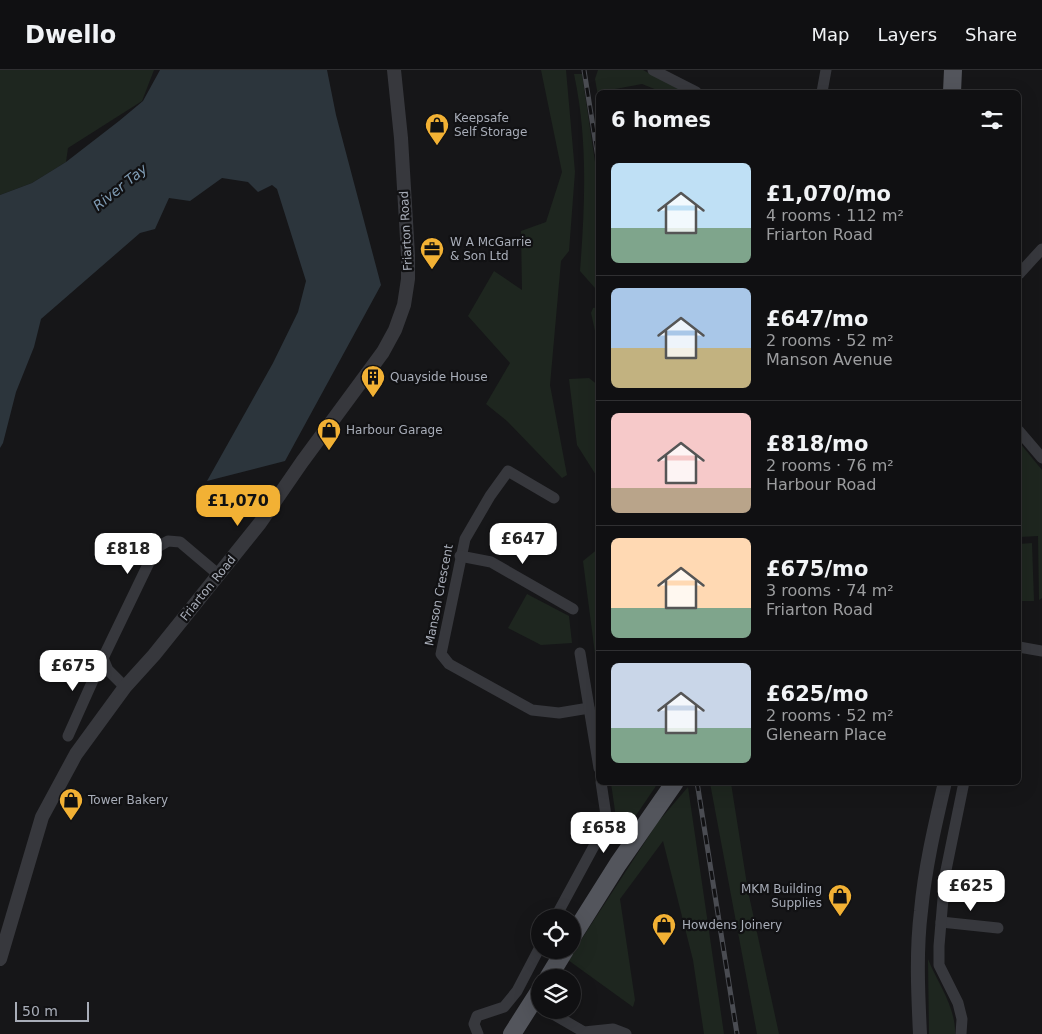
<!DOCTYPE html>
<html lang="en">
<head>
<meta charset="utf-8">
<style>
  :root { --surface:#101012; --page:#19191b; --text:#f1f3f6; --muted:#9c9d9f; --line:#303032; --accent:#f2b134 }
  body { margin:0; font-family:"DejaVu Sans",sans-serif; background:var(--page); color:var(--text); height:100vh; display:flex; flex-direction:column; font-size:19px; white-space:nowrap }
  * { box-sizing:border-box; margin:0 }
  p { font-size:16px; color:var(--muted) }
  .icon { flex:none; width:28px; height:28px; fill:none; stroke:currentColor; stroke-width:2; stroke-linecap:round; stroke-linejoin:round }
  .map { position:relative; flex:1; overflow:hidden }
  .side { position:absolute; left:596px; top:20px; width:425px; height:695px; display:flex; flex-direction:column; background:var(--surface); border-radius:8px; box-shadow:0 5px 20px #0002,0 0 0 1px var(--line) }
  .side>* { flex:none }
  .fabs { position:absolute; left:531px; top:839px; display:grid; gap:10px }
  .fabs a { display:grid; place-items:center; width:50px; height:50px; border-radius:50%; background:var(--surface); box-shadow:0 5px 20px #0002,0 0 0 1px var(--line); font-size:25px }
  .scale { position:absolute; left:15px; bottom:12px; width:74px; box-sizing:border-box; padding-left:5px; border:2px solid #a8adb8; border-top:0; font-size:14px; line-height:18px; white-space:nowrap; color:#a8adb8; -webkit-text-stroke:4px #111113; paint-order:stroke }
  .price { position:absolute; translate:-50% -42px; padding:0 11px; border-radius:10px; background:#fff; color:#222; font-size:16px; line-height:32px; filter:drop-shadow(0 1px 2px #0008) }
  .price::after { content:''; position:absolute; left:50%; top:30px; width:15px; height:11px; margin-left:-8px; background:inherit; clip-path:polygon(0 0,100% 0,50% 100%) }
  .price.selected { background:var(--accent); color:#111 }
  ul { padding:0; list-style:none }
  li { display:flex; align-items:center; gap:15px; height:125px; padding:0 15px }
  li+li { border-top:1px solid var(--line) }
  li span { display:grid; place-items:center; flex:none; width:140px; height:100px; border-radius:8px; color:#555 }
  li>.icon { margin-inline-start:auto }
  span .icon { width:60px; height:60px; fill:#fffc; stroke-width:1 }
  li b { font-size:21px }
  h2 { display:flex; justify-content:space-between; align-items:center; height:60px; padding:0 15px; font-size:21px }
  header { display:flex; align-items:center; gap:30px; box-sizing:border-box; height:70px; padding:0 25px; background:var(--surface); border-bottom:1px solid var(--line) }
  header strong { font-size:24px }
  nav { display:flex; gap:28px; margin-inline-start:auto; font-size:18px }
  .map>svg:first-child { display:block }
  .green { fill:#1e261f }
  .water { fill:#2c353c }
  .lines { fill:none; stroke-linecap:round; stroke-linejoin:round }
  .minor { stroke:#37383d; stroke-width:11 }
  .tertiary { stroke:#37383d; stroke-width:14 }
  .primary { stroke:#53555c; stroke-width:18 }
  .rail-casing { stroke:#4a4c52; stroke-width:5 }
  .rail { stroke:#111113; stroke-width:3; stroke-dasharray:9; stroke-linecap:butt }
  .labels { text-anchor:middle; stroke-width:4.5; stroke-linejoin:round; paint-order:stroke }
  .poi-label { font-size:12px; fill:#a8adb8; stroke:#111113; text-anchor:start }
  .street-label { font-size:12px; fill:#a8adb8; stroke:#111113 }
  .water-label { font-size:14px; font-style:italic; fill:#7f9bb3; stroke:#111113 }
</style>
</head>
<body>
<header>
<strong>Dwello</strong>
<nav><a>Map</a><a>Layers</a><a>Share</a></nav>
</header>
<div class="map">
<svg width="1042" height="964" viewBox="0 0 1042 964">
  <rect width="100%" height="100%" fill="#161618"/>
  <g class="green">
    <polygon points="0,0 154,0 142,31 68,78 66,92 32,113 0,125"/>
    <polygon points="541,0 566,0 575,102 569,181 561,191 550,315 567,405 562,408 507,351 486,334 510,293 468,246 494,201 522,220 521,161 546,152 562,102"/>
    <polygon points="598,0 643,0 685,22 662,22 642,14 599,22 599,31 595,9"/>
    <path d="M574 4H582L599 119V229L595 218 580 201C585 135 588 69 574 4Z"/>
    <polygon points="599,237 599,279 591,243 593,238"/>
    <polygon points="589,308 599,316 599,438 596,405 577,375 569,309"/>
    <polygon points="1019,372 1042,400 1042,528 1039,530 1038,466 1019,467"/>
    <polygon points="1032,473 1034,531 1019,531 1019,474"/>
    <polygon points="599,478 599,615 583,491"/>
    <polygon points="527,524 569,546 572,573 541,575 508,558"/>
    <polygon points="611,713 658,713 626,760 616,748"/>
    <polygon points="710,713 731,713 748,821 779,964 757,964"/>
    <polygon points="688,717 724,964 704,964 693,890 663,771 620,829 635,930 633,937 568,890 658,752"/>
    <path d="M928 889C938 914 956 937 955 964H929Z"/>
  </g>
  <polygon class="water" points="160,0 327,0 336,45 381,215 285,391 207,411 273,293 298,242 306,211 277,119 272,115 258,122 248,112 222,108 190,131 169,128 155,159 140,163 41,249 34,277 16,322 3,373 0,378 0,125 32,113 66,92 119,51 143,31"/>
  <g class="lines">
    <g class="minor">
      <polyline points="653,0 696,22"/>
      <polyline points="822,22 826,0"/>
      <polyline points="1019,204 1042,179"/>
      <polyline points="1019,361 1042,388"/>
      <polyline points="554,428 508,401 490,426 465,469 441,584 449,594 532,640 559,643 589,638"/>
      <polyline points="460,486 491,492 573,539"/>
      <polyline points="1019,577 1042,581"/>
      <polyline points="580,583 599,698"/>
      <polyline points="125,617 108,600 103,588 156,478 168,471 180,472 219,505"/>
      <polyline points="68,666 103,588"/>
      <polyline points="555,848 607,752 601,712"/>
      <polyline points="941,852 998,858"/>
      <polyline points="546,940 584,962 613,959 626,964"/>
      <polyline points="478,964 474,954 477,946 504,937 517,921 540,877"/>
      <polyline points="961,964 962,949 958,933 939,895 939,876 945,805 964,712"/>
    </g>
    <g class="tertiary">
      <polyline points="0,889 42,747 76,684 125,617 154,585 260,453 302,392 383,282 395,260 404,235 408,209 408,185 401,68 394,0"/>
      <path d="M920 964C918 923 916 881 921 841 925 797 935 755 945 712"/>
    </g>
    <g class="primary">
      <polyline points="952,22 953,0"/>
      <polyline points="572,867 618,794 675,712"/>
      <polyline points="548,908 565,880"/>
      <polyline points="512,964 540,920"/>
    </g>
    <g class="rail-casing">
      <g id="rail">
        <polyline points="584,0 599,94"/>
        <polyline points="697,712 737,964"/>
      </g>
    </g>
    <use href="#rail" class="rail"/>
  </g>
  <defs>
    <g id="shop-pin" transform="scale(1.25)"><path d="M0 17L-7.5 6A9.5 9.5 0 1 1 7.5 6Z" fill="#f2b134" stroke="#111113"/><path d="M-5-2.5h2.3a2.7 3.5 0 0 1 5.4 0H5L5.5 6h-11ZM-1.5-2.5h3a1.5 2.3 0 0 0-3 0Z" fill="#111"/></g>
    <g id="office-pin" transform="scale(1.25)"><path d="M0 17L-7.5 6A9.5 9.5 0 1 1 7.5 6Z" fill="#f2b134" stroke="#111113"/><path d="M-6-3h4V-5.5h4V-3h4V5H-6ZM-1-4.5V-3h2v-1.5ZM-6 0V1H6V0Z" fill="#111"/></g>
    <g id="building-pin" transform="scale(1.25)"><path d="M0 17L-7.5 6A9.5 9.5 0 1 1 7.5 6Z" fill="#f2b134" stroke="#111113"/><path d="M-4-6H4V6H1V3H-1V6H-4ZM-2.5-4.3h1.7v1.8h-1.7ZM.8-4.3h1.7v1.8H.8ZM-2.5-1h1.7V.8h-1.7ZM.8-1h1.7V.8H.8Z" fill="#111"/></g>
  </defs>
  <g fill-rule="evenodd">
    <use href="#shop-pin" x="437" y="55"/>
    <use href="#office-pin" x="432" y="179"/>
    <use href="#building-pin" x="373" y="307"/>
    <use href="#shop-pin" x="329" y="360"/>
    <use href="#shop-pin" x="71" y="730"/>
    <use href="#shop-pin" x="840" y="826"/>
    <use href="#shop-pin" x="664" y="855"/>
  </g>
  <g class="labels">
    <g class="poi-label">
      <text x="454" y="52">Keepsafe<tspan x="454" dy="14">Self Storage</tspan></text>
      <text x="450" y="176">W A McGarrie<tspan x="450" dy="14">&amp; Son Ltd</tspan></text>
      <text x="390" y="311">Quayside House</text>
      <text x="346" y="364">Harbour Garage</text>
      <text x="88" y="734">Tower Bakery</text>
      <text x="822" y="823" text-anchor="end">MKM Building<tspan x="822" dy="14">Supplies</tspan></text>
      <text x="682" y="859">Howdens Joinery</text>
    </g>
    <g class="street-label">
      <text transform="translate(406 161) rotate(-93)" y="4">Friarton Road</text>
      <text transform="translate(208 518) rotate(-51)" y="4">Friarton Road</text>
      <text transform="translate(439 525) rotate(-79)" y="4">Manson Crescent</text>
    </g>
    <g class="water-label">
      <text transform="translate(120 117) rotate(-39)" y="5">River Tay</text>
    </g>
  </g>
</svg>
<div class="fabs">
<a><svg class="icon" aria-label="locate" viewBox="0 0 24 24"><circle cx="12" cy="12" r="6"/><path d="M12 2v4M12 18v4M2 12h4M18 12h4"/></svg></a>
<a><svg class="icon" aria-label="layers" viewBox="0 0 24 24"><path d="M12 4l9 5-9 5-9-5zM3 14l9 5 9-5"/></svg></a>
</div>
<div class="scale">50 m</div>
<b class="price selected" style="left:238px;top:457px">£1,070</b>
<b class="price" style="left:523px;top:495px">£647</b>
<b class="price" style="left:128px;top:505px">£818</b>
<b class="price" style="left:73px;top:622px">£675</b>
<b class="price" style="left:604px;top:784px">£658</b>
<b class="price" style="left:971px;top:842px">£625</b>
<section class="side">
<h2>6 homes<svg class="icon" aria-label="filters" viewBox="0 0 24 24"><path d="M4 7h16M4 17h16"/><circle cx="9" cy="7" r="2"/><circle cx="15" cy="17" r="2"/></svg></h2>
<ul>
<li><span style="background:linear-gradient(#bfe0f5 65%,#7fa58c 0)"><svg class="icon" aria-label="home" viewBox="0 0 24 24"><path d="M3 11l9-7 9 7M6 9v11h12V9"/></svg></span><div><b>£1,070/mo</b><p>4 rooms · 112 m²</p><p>Friarton Road</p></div></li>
<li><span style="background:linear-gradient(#a9c7e8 60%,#c2b280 0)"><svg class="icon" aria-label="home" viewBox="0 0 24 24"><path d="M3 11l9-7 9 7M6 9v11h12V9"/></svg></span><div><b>£647/mo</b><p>2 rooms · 52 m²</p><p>Manson Avenue</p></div></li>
<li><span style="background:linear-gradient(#f6c9c9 75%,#b9a48a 0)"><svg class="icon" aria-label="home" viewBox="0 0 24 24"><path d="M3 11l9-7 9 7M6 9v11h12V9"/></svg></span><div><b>£818/mo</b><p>2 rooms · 76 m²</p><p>Harbour Road</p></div></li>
<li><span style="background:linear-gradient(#ffd9b3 70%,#7fa58c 0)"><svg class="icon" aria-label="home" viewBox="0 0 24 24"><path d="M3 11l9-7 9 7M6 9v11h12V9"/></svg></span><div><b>£675/mo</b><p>3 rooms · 74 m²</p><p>Friarton Road</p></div></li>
<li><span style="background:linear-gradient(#c9d6e8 65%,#7fa58c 0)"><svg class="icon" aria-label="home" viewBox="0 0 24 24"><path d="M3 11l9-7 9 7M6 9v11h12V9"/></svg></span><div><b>£625/mo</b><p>2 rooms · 52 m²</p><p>Glenearn Place</p></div></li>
</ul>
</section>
</div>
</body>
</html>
